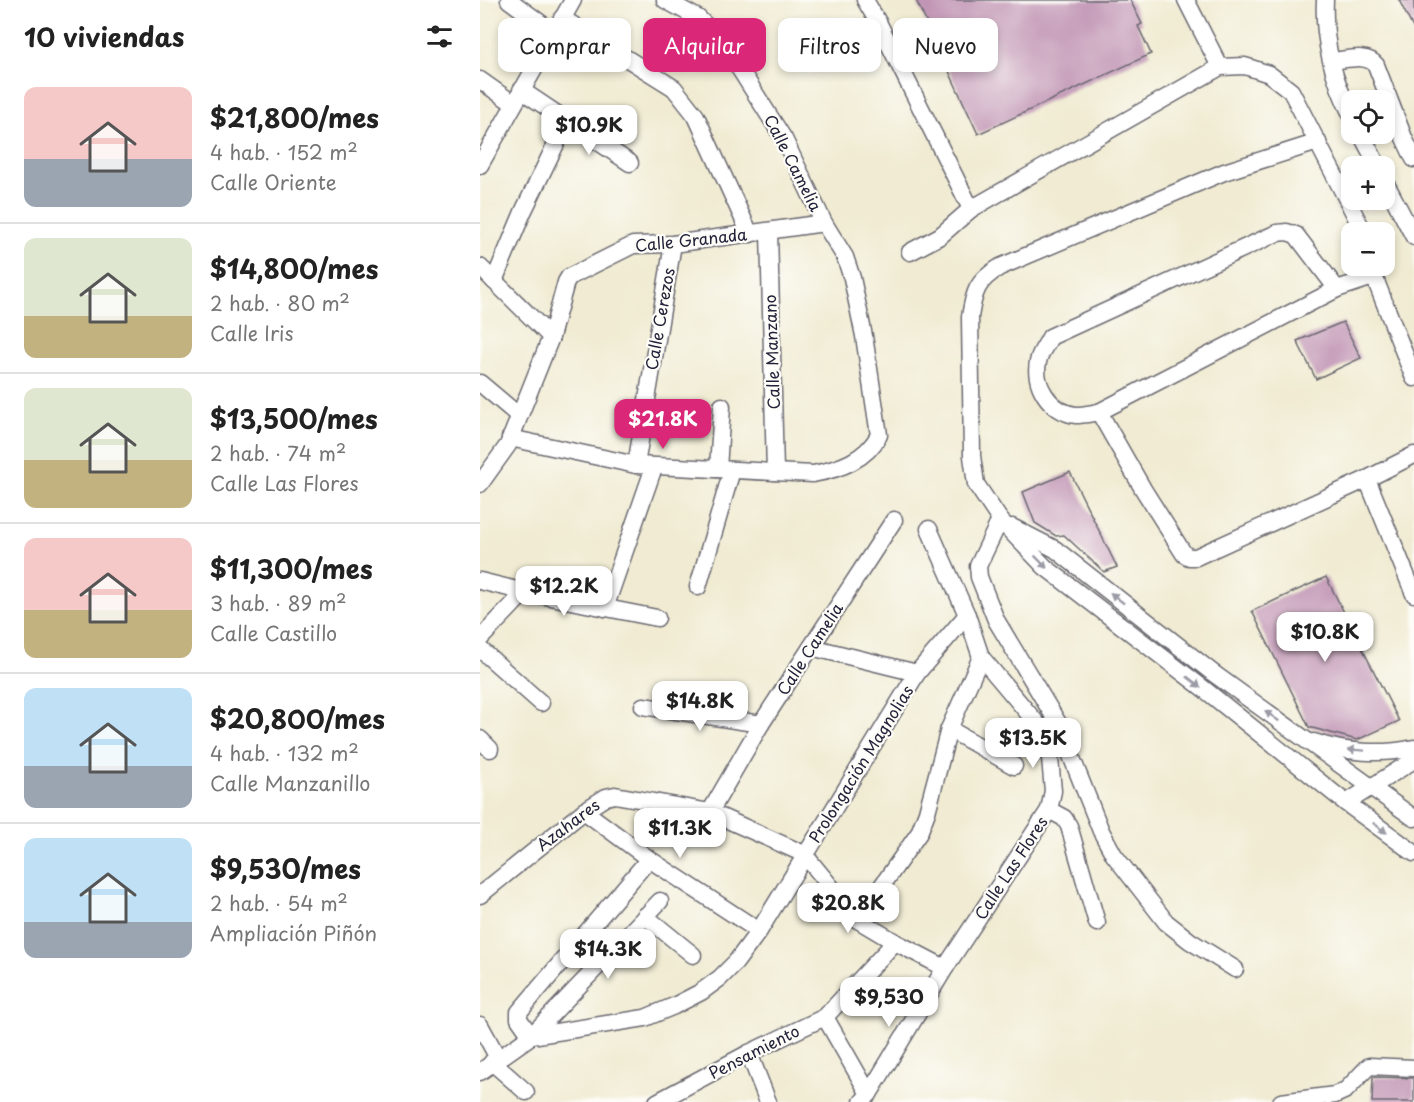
<!DOCTYPE html>
<html lang="es">
<head>
<meta charset="utf-8">
<style>
  :root { --surface:#fff; --page:#f6f6f6; --text:#222; --muted:#767676; --line:#e0e0e0; --accent:#db2777 }
  body { margin:0; font-family:"Playpen Sans",sans-serif; background:var(--page); color:var(--text); height:100vh; display:flex; flex-direction:column; font-size:22px; white-space:nowrap }
  * { box-sizing:border-box; margin:0 }
  p { font-size:20px; color:var(--muted) }
  .icon { flex:none; width:33px; height:33px; fill:none; stroke:currentColor; stroke-width:2; stroke-linecap:round; stroke-linejoin:round }
  .map { position:relative; flex:1; overflow:hidden }
  .drawer { display:flex; flex-direction:column; background:var(--surface); width:480px }
  .drawer>* { flex:none }
  .banner { position:absolute; left:18px; top:18px; width:570px; height:54px; display:flex; gap:12px }
  .fabs { position:absolute; left:861px; top:90px; display:grid; gap:12px }
  .fabs a { display:grid; place-items:center; width:54px; height:54px; border-radius:12px; background:var(--surface); box-shadow:0 3px 9px #0003; font-size:30px }
  .price { position:absolute; translate:-50% -51px; padding:0 14px; border-radius:12px; background:#fff; color:#222; font-size:20px; line-height:39px; filter:drop-shadow(0 2px 3px #0008) }
  .price::after { content:''; position:absolute; left:50%; top:36px; width:18px; height:14px; margin-left:-9px; background:inherit; clip-path:polygon(0 0,100% 0,50% 100%) }
  .price.active { background:var(--accent); color:#fff }
  ul { padding:0; list-style:none }
  li { display:flex; align-items:center; gap:18px; height:150px; padding:0 24px }
  li+li { border-top:2px solid var(--line) }
  li span { display:grid; place-items:center; flex:none; width:168px; height:120px; border-radius:12px; color:#555 }
  li>.icon { margin-inline-start:auto }
  span .icon { width:72px; height:72px; fill:#fffc; stroke-width:1 }
  li b { font-size:26px }
  h2 { display:flex; justify-content:space-between; align-items:center; height:72px; padding:0 24px; font-size:26px }
  .chip { padding:0 21px; border-radius:12px; background:var(--surface); box-shadow:0 3px 9px #0003; font-size:21px; line-height:54px }
  .chip.active { background:var(--accent); color:#fff }
  main { display:flex; flex:1; min-height:0 }
  .map>svg:first-child { display:block }
  .building { fill:#c195b5 }
  .lines { fill:none; stroke-linecap:round; stroke-linejoin:round }
  .minor-casing { stroke:#6a6870; stroke-width:19 }
  .minor { stroke:#fff; stroke-width:16 }
  .oneway { fill:#9c9ca7 }
  .labels { text-anchor:middle; stroke-width:4.5; stroke-linejoin:round; paint-order:stroke }
  .street-label { font-size:16px; fill:#22223b; stroke:#fdfcf7 }
</style>
</head>
<body>
<main>
<section class="drawer">
<h2>10 viviendas<svg class="icon" aria-label="filters" viewBox="0 0 24 24"><path d="M4 7h16M4 17h16"/><circle cx="9" cy="7" r="2"/><circle cx="15" cy="17" r="2"/></svg></h2>
<ul>
<li><span style="background:linear-gradient(#f6c9c9 60%,#9aa5b1 0)"><svg class="icon" aria-label="home" viewBox="0 0 24 24"><path d="M3 11l9-7 9 7M6 9v11h12V9"/></svg></span><div><b>$21,800/mes</b><p>4 hab. · 152 m²</p><p>Calle Oriente</p></div></li>
<li><span style="background:linear-gradient(#dfe7d0 65%,#c2b280 0)"><svg class="icon" aria-label="home" viewBox="0 0 24 24"><path d="M3 11l9-7 9 7M6 9v11h12V9"/></svg></span><div><b>$14,800/mes</b><p>2 hab. · 80 m²</p><p>Calle Iris</p></div></li>
<li><span style="background:linear-gradient(#dfe7d0 60%,#c2b280 0)"><svg class="icon" aria-label="home" viewBox="0 0 24 24"><path d="M3 11l9-7 9 7M6 9v11h12V9"/></svg></span><div><b>$13,500/mes</b><p>2 hab. · 74 m²</p><p>Calle Las Flores</p></div></li>
<li><span style="background:linear-gradient(#f6c9c9 60%,#c2b280 0)"><svg class="icon" aria-label="home" viewBox="0 0 24 24"><path d="M3 11l9-7 9 7M6 9v11h12V9"/></svg></span><div><b>$11,300/mes</b><p>3 hab. · 89 m²</p><p>Calle Castillo</p></div></li>
<li><span style="background:linear-gradient(#bfe0f5 65%,#9aa5b1 0)"><svg class="icon" aria-label="home" viewBox="0 0 24 24"><path d="M3 11l9-7 9 7M6 9v11h12V9"/></svg></span><div><b>$20,800/mes</b><p>4 hab. · 132 m²</p><p>Calle Manzanillo</p></div></li>
<li><span style="background:linear-gradient(#bfe0f5 70%,#9aa5b1 0)"><svg class="icon" aria-label="home" viewBox="0 0 24 24"><path d="M3 11l9-7 9 7M6 9v11h12V9"/></svg></span><div><b>$9,530/mes</b><p>2 hab. · 54 m²</p><p>Ampliación Piñón</p></div></li>
</ul>
</section>
<div class="map">
<svg width="934" height="1102" viewBox="0 0 934 1102">
  <rect width="100%" height="100%" fill="#fdfcf7"/>
  <filter id="ink" filterUnits="userSpaceOnUse"><feTurbulence type="fractalNoise" baseFrequency=".0167" numOctaves="2"/><feDisplacementMap in="SourceGraphic" scale="12" xChannelSelector="R" yChannelSelector="G"/><feConvolveMatrix kernelMatrix="1 2 1 2 8 2 1 2 1" color-interpolation-filters="sRGB"/></filter>
  <filter id="wash" filterUnits="userSpaceOnUse"><feTurbulence type="fractalNoise" baseFrequency=".008" numOctaves="4" result="noise"/><feDisplacementMap in="SourceGraphic" scale="24" xChannelSelector="R" yChannelSelector="G"/><feGaussianBlur stdDeviation="1.35" result="paint"/><feColorMatrix in="noise" values="0 0 0 0 0 0 0 0 0 0 0 0 0 0 0 0 0 1.4 0 .05"/><feComposite in="paint" operator="in"/></filter>
  <g filter="url(#wash)">
    <rect width="100%" height="100%" fill="#f0ebd2"/>
    <g id="blocks">
      <g class="building">
        <polygon points="436,0 650,0 662,24 658,26 671,54 498,134"/>
        <polygon points="919,0 934,0 934,30"/>
        <polygon points="863,322 881,358 836,379 817,341"/>
        <polygon points="590,472 637,567 624,572 584,535 576,536 555,523 543,492"/>
        <polygon points="846,577 919,721 877,740 829,727 772,611"/>
        <polygon points="893,1077 934,1078 934,1102 892,1102"/>
      </g>
    </g>
  </g>
  <g filter="url(#ink)">
    <use href="#blocks" fill-opacity="0" stroke="#6a6870" stroke-width="1.5"/>
    <g class="lines">
      <g class="minor-casing">
        <g id="minor">
          <polyline points="29,0 74,33"/>
          <polyline points="385,0 398,22 491,209 740,67 765,66 789,74 811,91 879,223 882,232"/>
          <polyline points="706,0 740,67"/>
          <path d="M845 0C843 39 853 80 872 116"/>
          <polyline points="82,18 194,88 216,116 270,234"/>
          <path d="M852 61C866 60 887 53 896 65L924 138 934 159"/>
          <polyline points="0,80 34,104"/>
          <polyline points="41,90 150,163"/>
          <polyline points="881,134 898,166"/>
          <path d="M838 142 744 172 520 267C497 281 494 291 490 317L492 456 496 484 520 520 565 567 724 689 866 803 934 853"/>
          <polyline points="0,165 93,0"/>
          <polyline points="904,180 934,237"/>
          <polyline points="289,231 295,472"/>
          <polyline points="430,252 460,236 491,209"/>
          <polyline points="890,266 934,378"/>
          <polyline points="0,267 71,337"/>
          <polyline points="893,277 857,289 619,412 663,489 704,554 709,557 716,557 887,479 934,455"/>
          <polyline points="14,281 43,212 87,121"/>
          <polyline points="0,383 39,416"/>
          <path d="M619 412C612 413 603 415 596 415 570 412 551 383 559 358 561 351 567 344 570 337L797 233 807 232 816 235 857 289"/>
          <path d="M30 438 156 465 333 474C360 469 386 460 399 435L384 336 372 278 365 257 344 223 304 139 242 41 218 18 185 0"/>
          <polyline points="156,465 193,244"/>
          <polyline points="238,469 242,406"/>
          <polyline points="887,479 934,594"/>
          <polyline points="0,484 28,445 71,337 86,282 89,277 153,245 193,244 344,223"/>
          <polyline points="520,520 498,566 499,577 516,620 578,723 621,831 634,855 686,922 710,941 755,969"/>
          <polyline points="532,527 575,549 733,673 934,818"/>
          <polyline points="449,529 487,615 501,657 559,726 570,758 573,791 569,810 465,968"/>
          <polyline points="0,581 45,592 177,618"/>
          <polyline points="218,587 252,470"/>
          <polyline points="125,608 174,467"/>
          <polyline points="0,639 45,592"/>
          <polyline points="331,647 437,673"/>
          <polyline points="0,649 61,703"/>
          <polyline points="163,706 281,724"/>
          <polyline points="469,729 534,766"/>
          <polyline points="0,739 10,749"/>
          <path d="M834 742C865 753 902 755 934 748"/>
          <polyline points="866,803 934,760"/>
          <polyline points="569,810 584,818 589,826 617,923"/>
          <polyline points="104,811 169,859 279,931"/>
          <polyline points="230,812 281,724 414,520"/>
          <polyline points="169,859 39,1012 39,1019 51,1036 180,901"/>
          <polyline points="0,895 104,811 126,797 135,795 230,812 324,854 378,920 415,942 465,968 389,1094 382,1102"/>
          <polyline points="165,916 213,955"/>
          <polyline points="378,920 439,833 447,812 469,729 501,657"/>
          <polyline points="345,1017 389,1094"/>
          <polyline points="0,1025 18,1058"/>
          <polyline points="269,1053 288,1102"/>
          <polyline points="12,1062 46,1092"/>
          <polyline points="0,1072 51,1036 165,1018 194,1006 221,992 240,978 256,962 279,931 437,673 487,615"/>
          <polyline points="177,1102 269,1053 345,1017 415,942"/>
          <polyline points="801,1102 855,1095 866,1090 889,1066 934,1068"/>
        </g>
      </g>
      <use href="#minor" class="minor"/>
    </g>
    <defs><path id="oneway-solid" d="M-6-.8H1V-3.2L6.5 0L1 3.2V.8H-6Z" transform="scale(1.5)"/></defs>
    <g class="oneway">
      <use href="#oneway-solid" transform="translate(561 562) rotate(45)"/>
      <use href="#oneway-solid" transform="translate(637 598) rotate(-142)"/>
      <use href="#oneway-solid" transform="translate(714 682) rotate(38)"/>
      <use href="#oneway-solid" transform="translate(792 716) rotate(-144)"/>
      <use href="#oneway-solid" transform="translate(876 750) rotate(-176)"/>
      <use href="#oneway-solid" transform="translate(900 828) rotate(36)"/>
    </g>
  </g>
  <g class="labels">
    <g class="street-label">
      <text transform="translate(313 163) rotate(63)" y="6">Calle Camelia</text>
      <text transform="translate(211 240) rotate(-6)" y="6">Calle Granada</text>
      <text transform="translate(180 319) rotate(-80)" y="6">Calle Cerezos</text>
      <text transform="translate(292 352) rotate(-92)" y="6">Calle Manzano</text>
      <text transform="translate(330 649) rotate(-57)" y="6">Calle Camelia</text>
      <text transform="translate(381 764) rotate(-58)" y="6">Prolongación Magnolias</text>
      <text transform="translate(88 825) rotate(-37)" y="6">Azahares</text>
      <text transform="translate(531 868) rotate(-57)" y="6">Calle Las Flores</text>
      <text transform="translate(274 1052) rotate(-27)" y="6">Pensamiento</text>
    </g>
  </g>
</svg>
<div class="fabs">
<a><svg class="icon" aria-label="locate" viewBox="0 0 24 24"><circle cx="12" cy="12" r="6"/><path d="M12 2v4M12 18v4M2 12h4M18 12h4"/></svg></a>
<a>+</a>
<a>−</a>
</div>
<b class="price" style="left:109px;top:156px">$10.9K</b>
<b class="price active" style="left:183px;top:450px">$21.8K</b>
<b class="price" style="left:84px;top:617px">$12.2K</b>
<b class="price" style="left:845px;top:663px">$10.8K</b>
<b class="price" style="left:220px;top:732px">$14.8K</b>
<b class="price" style="left:553px;top:769px">$13.5K</b>
<b class="price" style="left:200px;top:859px">$11.3K</b>
<b class="price" style="left:368px;top:934px">$20.8K</b>
<b class="price" style="left:128px;top:980px">$14.3K</b>
<b class="price" style="left:409px;top:1028px">$9,530</b>
<div class="banner">
<a class="chip">Comprar</a>
<a class="chip active">Alquilar</a>
<a class="chip">Filtros</a>
<a class="chip">Nuevo</a>
</div>
</div>
</main>
</body>
</html>
